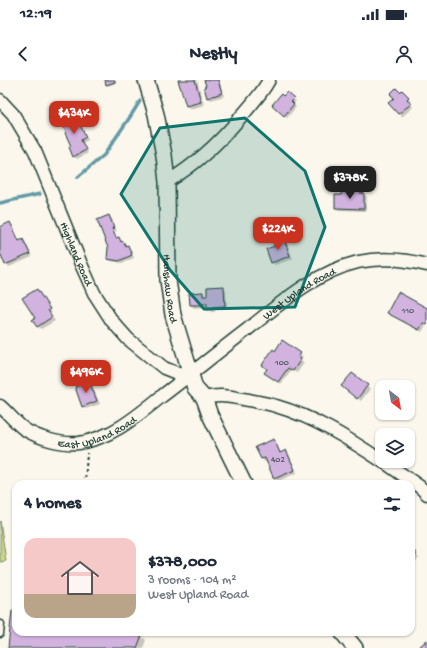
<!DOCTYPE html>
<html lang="en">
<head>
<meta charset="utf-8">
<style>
  body { margin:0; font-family:"Gochi Hand",sans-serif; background:#f2f2f3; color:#1f2937; height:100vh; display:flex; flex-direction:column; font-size:15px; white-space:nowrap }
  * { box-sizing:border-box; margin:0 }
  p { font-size:13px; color:#747a83 }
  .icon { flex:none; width:22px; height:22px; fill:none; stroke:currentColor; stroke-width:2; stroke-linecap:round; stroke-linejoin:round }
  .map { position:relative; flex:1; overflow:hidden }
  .side { position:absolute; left:12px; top:400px; width:403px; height:156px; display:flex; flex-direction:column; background:#fff; border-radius:12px; box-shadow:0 1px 3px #0004 }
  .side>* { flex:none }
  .needle { width:26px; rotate:149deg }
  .buttons { position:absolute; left:375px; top:300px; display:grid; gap:8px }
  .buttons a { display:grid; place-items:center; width:40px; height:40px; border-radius:8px; background:#fff; box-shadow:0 1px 3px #0004; font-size:20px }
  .price { position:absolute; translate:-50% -34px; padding:0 9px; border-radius:8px; background:#c8321e; color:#fff; font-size:13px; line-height:26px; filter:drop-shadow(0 1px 2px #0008) }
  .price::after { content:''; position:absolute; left:50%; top:24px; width:12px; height:9px; margin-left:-6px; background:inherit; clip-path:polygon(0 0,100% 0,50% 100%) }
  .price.active { background:#222; color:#fff }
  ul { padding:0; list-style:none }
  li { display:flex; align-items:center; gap:12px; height:100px; padding:0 12px }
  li+li { border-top:1px solid #e0e1e3 }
  li span { display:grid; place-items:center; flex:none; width:112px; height:80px; border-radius:12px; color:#555 }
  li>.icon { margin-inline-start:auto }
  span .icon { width:48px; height:48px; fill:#fffc; stroke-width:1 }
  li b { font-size:17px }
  h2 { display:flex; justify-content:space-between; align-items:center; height:48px; padding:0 12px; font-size:17px }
  .status { display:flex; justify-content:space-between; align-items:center; height:28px; padding:0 20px; background:#fff; direction:ltr }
  .status svg { height:11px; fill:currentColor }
  header { display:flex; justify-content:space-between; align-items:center; height:52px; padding:0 12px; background:#fff; font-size:18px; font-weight:800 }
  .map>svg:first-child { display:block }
  .green { fill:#cbd78b; stroke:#758a60 }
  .shadow { fill:#0003 }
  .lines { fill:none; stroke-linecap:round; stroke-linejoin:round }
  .stream { stroke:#639aa7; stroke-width:3.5 }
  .building { fill:#d2b3df; stroke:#1f3d34 }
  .service-casing { stroke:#1f3d34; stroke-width:9 }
  .minor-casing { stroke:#1f3d34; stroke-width:15 }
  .tertiary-casing { stroke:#1f3d34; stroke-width:18 }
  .path { stroke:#1f3d34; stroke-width:2; stroke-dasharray:3 3; stroke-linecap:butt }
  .service { stroke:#fbf7ec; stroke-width:6 }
  .minor { stroke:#fbf7ec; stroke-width:12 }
  .tertiary { stroke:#fbf7ec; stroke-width:15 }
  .marked { fill:#0f766e; fill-opacity:0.2; stroke:#0f766e; stroke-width:3; stroke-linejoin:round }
  .labels { text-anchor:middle; stroke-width:3; stroke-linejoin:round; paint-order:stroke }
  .number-label { font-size:9px; fill:#4c5a5f }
  .street-label { font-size:11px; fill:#1f3d34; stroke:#fbf7ec }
</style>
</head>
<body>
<div class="status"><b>12:19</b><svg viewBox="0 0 49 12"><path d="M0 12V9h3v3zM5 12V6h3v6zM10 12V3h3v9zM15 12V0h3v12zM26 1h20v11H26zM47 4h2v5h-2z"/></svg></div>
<header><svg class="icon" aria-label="back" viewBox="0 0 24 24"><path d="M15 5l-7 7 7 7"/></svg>Nestly<svg class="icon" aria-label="person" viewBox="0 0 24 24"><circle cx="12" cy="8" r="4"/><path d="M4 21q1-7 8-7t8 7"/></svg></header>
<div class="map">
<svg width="427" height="568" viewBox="0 0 427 568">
  <rect width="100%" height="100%" fill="#fbf7ec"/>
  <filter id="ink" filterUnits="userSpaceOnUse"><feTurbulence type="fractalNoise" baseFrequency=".025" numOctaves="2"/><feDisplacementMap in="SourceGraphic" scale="8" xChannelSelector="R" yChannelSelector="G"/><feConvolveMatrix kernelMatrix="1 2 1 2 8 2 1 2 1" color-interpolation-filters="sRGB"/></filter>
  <g filter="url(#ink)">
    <!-- green -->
    <polygon class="green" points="0,441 6,481 0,482"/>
    <!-- shadow -->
    <g class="shadow">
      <polygon points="106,0 115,0 116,3 108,6"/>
      <polygon points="179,0 197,0 204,25 190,29 187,26"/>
      <polygon points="208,0 219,0 224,16 211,20 208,17 207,7"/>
      <polygon points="287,13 296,21 293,24 296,27 287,38 276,28"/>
      <polygon points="400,14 405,14 411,21 409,22 413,27 402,37 390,23"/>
      <polygon points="74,35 77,38 88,60 83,63 88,73 77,79 74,76 73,66"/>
      <polygon points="333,93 334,94 334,104 328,104 327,103"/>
      <polygon points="360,110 367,117 366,131 339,130 336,127 342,116"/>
      <polygon points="109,136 112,139 117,151 114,151 117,158 130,169 134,178 122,183 111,181 108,178"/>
      <polygon points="10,143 13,146 20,162 23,160 26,163 32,177 9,187 0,173 0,148"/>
      <polygon points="284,160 287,163 293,179 275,185 272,182 276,167"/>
      <polygon points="223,207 226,210 227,228 215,229 215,232 211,232 208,229 208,226 206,226 206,227 194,228 191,225 203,213 206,217"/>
      <polygon points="40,213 52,233 50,234 55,241 41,249 38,247 37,239"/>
      <polygon points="427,229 427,246 426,245 422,252 391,235 388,233"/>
      <polygon points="275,272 300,274 303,277 301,280 304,283 297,293 291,290 281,304 268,296"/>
      <polygon points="352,294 370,309 361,321 346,309"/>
      <polygon points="89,302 92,305 100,324 86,329 83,326"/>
      <polygon points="273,360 276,363 281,373 286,371 289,374 297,393 278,401 275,398 267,381 265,382 262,379 257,368"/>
      <polygon points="411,470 419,478 411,487"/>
      <polygon points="16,532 16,552 132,552 141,556 146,560 143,568 9,568"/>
    </g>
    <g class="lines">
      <!-- stream -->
      <g class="stream">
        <polyline points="78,97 104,75 130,37 140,21"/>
        <polyline points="0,123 40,114"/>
      </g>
    </g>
    <!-- building -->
    <g class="building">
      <polygon points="105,0 115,0 115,2 106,5"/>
      <polygon points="178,0 195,0 201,22 186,26"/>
      <polygon points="204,0 218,0 222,13 207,18 204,7 206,6"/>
      <polygon points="396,8 400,12 402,10 409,17 407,19 411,24 398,34 388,23 394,18 390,14"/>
      <polygon points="287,12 294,18 291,21 294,24 284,36 272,25 281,14 283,16"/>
      <polygon points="75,34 86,57 81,60 86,70 73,77 69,67 71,66 65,53 66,52 61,41"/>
      <polygon points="326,92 334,92 333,104 326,104"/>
      <polygon points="342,109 360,109 360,113 364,113 364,129 335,128 335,115 341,115"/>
      <polygon points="109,135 114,148 112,148 116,158 119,157 121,162 123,161 126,166 128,165 132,175 119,181 107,179 108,168 97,140"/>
      <polygon points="10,142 19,161 23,159 30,174 5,185 1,175 0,175 0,147"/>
      <polygon points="284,159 290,176 271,183 266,169 275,166 274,162"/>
      <polygon points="224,206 225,226 213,227 213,229 207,230 207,223 203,223 203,225 190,225 189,213 203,212 203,216 207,216 207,207"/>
      <polygon points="37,209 50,229 48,230 52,237 37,247 32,240 35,238 22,218"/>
      <polygon points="398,212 427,228 427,245 423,243 419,250 387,233"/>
      <polygon points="282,260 301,273 298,277 301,279 293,291 288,288 278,302 264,293 267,289 262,285 273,269 275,271"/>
      <polygon points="352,293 368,305 357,319 341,306"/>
      <polygon points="89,301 97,321 82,327 75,307"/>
      <polygon points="274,359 280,373 286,370 295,390 274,399 265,378 261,379 255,367"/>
      <polygon points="411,468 417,474 411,481"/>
      <polygon points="12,530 16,531 16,552 135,552 142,555 137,568 8,568"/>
      <polygon points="427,560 427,568 420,568 419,567"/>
    </g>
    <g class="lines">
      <defs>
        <polyline id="service" points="0,544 1,544 0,554"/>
        <g id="minor">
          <path id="s1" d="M0,20L13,34L35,71L81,184L94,213L112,241L128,259L164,288L179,294L190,295"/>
          <path d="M167,102C195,85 218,64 239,39C250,26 261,15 269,0"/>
          <path d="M204,318C222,314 232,317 249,320C258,322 267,323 276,326C314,337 349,359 382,381"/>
          <path id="s2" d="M0,326C8,333 15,342 24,349C38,358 62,365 79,363C112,358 137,336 162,316C191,294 219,271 248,249C281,223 316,192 358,182C381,177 404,179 427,185"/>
          <polyline points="383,381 420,407 427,414"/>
        </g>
        <g id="tertiary">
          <path id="s3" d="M146,0L156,34L164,75L167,102L168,200L173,235L195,308L204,318L210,335L244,404"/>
          <polyline points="342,552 355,568"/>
        </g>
      </defs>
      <!-- service casing -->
      <use href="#service" class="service-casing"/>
      <!-- minor casing -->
      <use href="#minor" class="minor-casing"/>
      <!-- tertiary casing -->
      <use href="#tertiary" class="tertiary-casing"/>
      <!-- path -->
      <polyline class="path" points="85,404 87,373"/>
      <!-- service -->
      <use href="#service" class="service"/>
      <!-- minor -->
      <use href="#minor" class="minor"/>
      <!-- tertiary -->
      <use href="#tertiary" class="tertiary"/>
    </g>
  </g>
  <!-- marked area -->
  <path class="marked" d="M245,38L305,91L325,147L295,227L204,229L170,190L121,114L160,48Z"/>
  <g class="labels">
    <!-- number labels -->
    <g class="number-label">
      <text x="408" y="233">110</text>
      <text x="282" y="285">100</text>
      <text x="278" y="382">402</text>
    </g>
    <!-- street labels -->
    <g class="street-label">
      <text dy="4" stroke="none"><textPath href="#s1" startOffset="173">Highland Road</textPath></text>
      <text dy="4" stroke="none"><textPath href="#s3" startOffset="211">Hanshaw Road</textPath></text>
      <text dy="4" stroke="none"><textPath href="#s2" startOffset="359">West Upland Road</textPath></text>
      <text dy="4" stroke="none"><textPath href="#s2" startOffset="111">East Upland Road</textPath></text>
    </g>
  </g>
</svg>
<div class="buttons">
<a><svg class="needle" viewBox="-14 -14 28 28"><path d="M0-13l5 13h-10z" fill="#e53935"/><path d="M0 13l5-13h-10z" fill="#747a83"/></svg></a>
<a><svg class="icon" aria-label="layers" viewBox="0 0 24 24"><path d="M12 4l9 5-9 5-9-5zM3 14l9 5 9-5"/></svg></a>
</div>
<b class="price" style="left:74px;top:55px">$434K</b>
<b class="price active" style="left:350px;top:120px">$378K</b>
<b class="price" style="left:278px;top:171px">$224K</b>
<b class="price" style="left:86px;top:314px">$496K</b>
<section class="side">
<h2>4 homes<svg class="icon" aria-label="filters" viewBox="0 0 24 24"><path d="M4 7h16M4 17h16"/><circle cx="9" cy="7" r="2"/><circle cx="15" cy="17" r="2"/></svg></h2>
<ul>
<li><span style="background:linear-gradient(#f6c9c9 70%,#b9a48a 0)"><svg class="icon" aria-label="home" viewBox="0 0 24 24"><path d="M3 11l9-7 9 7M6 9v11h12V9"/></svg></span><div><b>$378,000</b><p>3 rooms · 104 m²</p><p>West Upland Road</p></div></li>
</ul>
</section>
</div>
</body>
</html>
